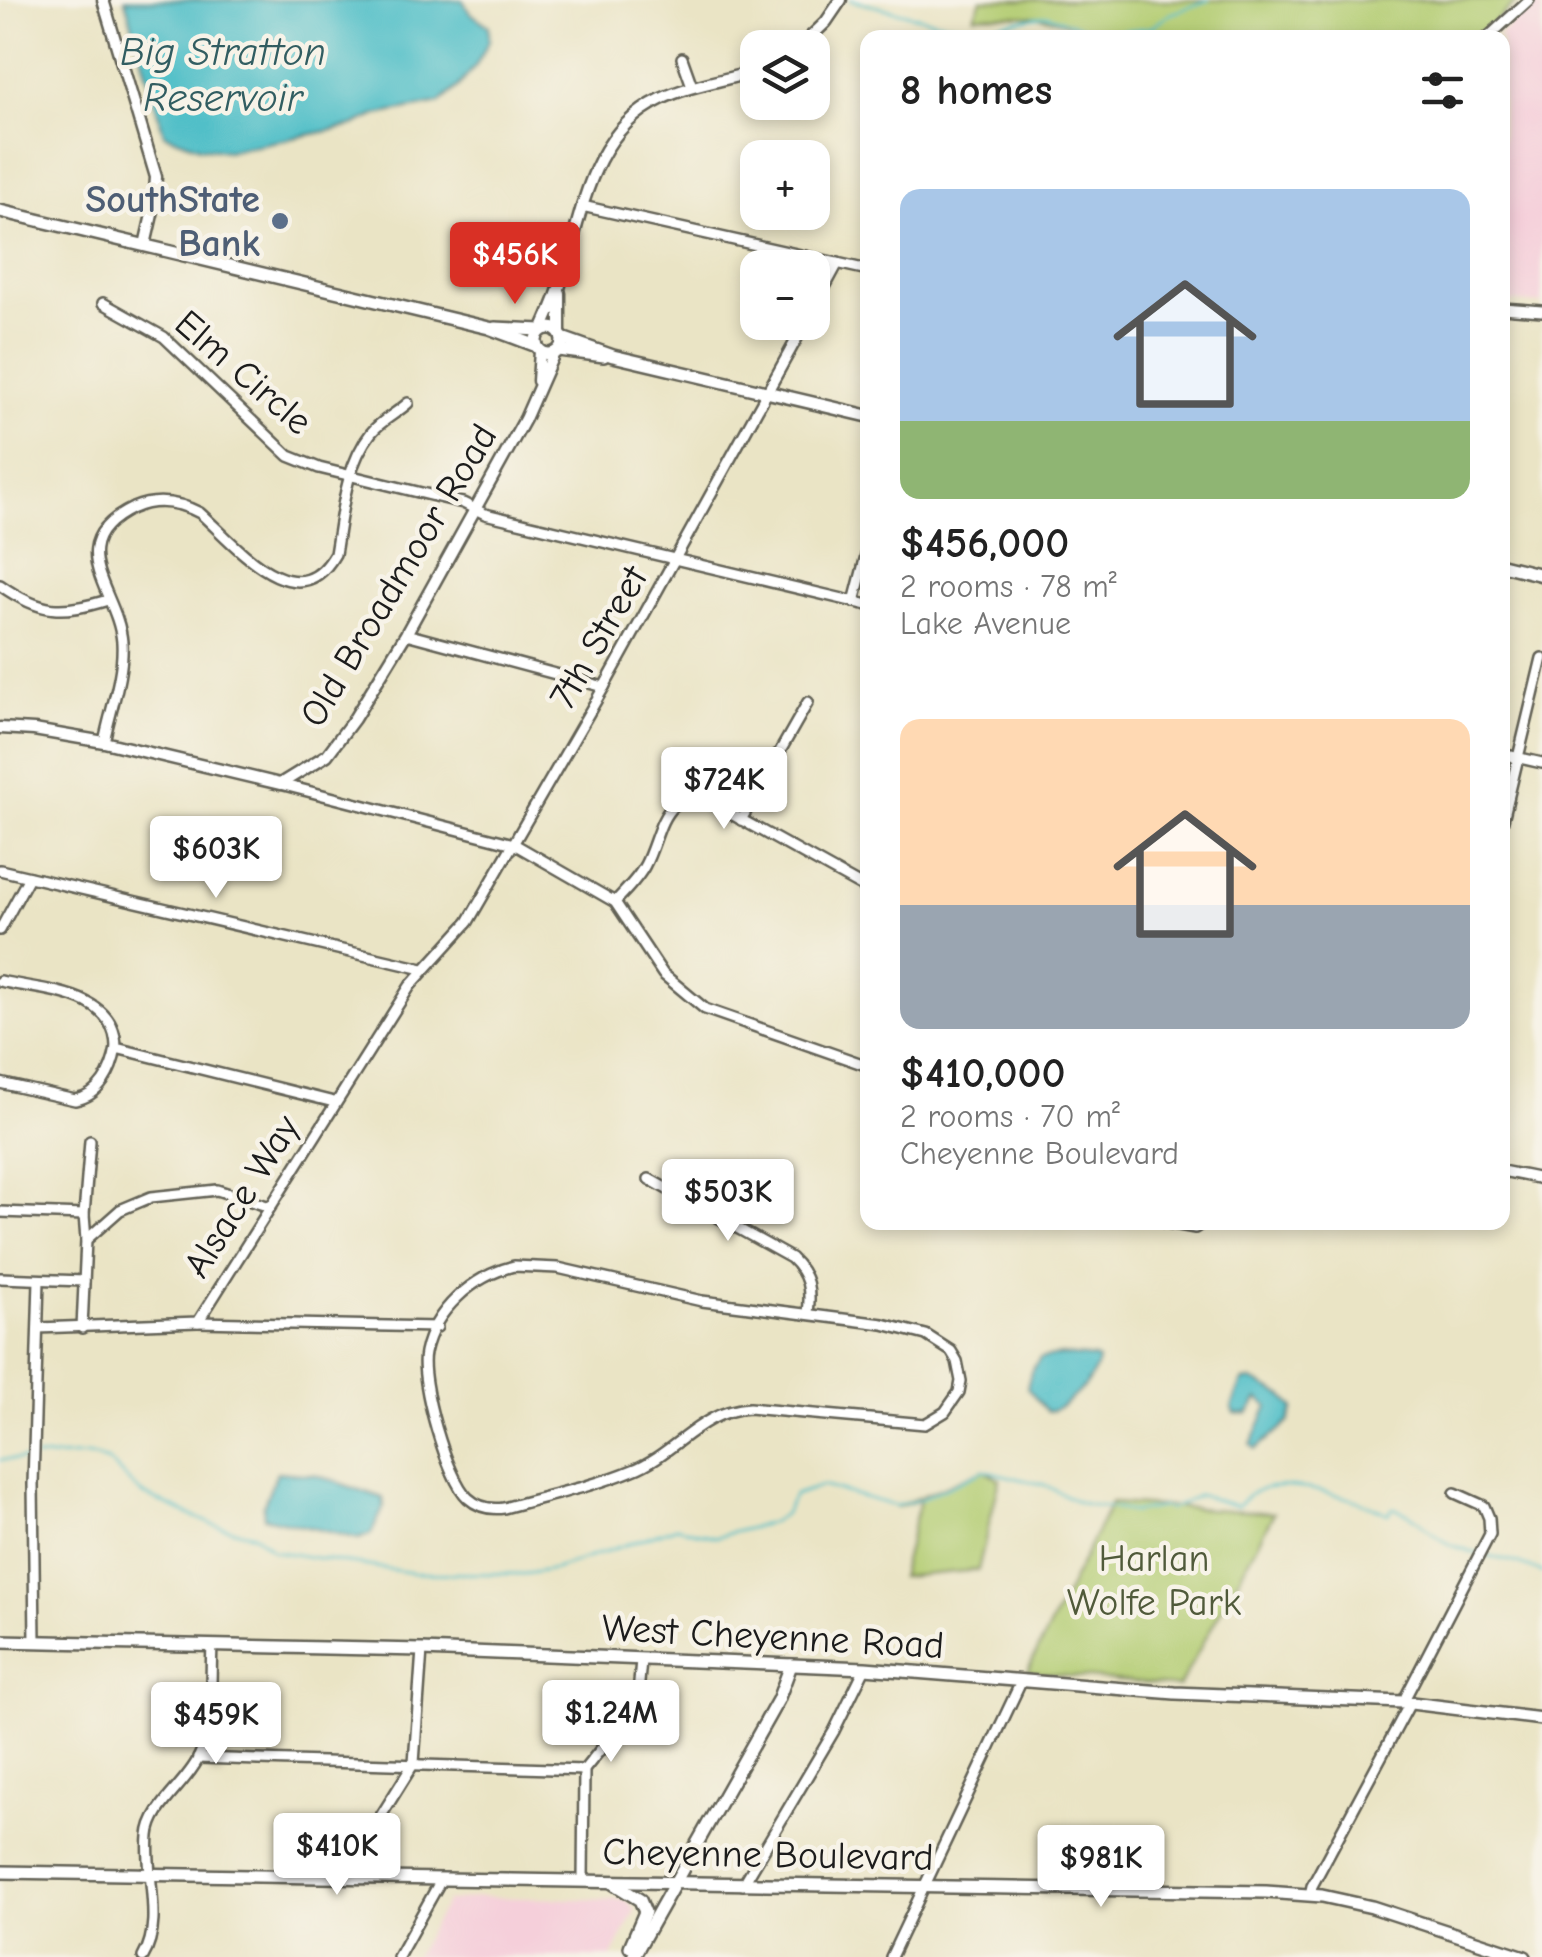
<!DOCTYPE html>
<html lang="en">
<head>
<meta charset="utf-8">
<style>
  body { margin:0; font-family:"Comic Neue",sans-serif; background:#f2f2f2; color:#222; height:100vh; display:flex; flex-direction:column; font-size:38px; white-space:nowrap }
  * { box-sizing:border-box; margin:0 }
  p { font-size:32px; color:#767676 }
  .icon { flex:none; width:55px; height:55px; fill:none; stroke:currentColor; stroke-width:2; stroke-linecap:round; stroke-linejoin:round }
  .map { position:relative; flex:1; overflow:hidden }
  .details { position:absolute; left:860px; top:30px; width:650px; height:1200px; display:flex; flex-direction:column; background:#fff; border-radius:20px; box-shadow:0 5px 15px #0003 }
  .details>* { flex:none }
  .fabs { position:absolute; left:740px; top:30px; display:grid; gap:20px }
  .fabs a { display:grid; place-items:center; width:90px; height:90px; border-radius:20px; background:#fff; box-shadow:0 5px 15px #0003; font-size:50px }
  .price { position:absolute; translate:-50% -85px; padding:0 22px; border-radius:10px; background:#fff; color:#222; font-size:32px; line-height:65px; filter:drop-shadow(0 2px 5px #0008) }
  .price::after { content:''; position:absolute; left:50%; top:60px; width:30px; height:22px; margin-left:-15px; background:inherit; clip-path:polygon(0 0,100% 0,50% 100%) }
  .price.on { background:#d93025; color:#fff }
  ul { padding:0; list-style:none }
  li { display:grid; align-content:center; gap:20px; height:530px; padding:0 40px }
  li span { display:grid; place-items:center; height:310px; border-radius:20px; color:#555 }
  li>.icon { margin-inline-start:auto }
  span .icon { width:180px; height:180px; fill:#fffc; stroke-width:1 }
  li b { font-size:42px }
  h2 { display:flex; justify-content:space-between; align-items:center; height:120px; padding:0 40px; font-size:42px }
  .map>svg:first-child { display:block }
  .built { fill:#f5cfda }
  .green { fill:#b2cc71; stroke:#677446; stroke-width:2.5 }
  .water { fill:#51bfc8; stroke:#366e72; stroke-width:2.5 }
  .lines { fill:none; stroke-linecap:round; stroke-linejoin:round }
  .stream { stroke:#51bfc8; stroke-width:2.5 }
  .minor-casing { stroke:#646257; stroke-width:14 }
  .tertiary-casing { stroke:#646257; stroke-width:15 }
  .secondary-casing { stroke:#646257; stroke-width:16 }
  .minor { stroke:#fff; stroke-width:9 }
  .tertiary { stroke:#fff; stroke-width:10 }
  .secondary { stroke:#fff; stroke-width:11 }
  .service-dot { fill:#5c6f8a; stroke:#f7f3e8; stroke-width:4 }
  .labels { text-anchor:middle; stroke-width:9; stroke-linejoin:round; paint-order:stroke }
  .service-label { font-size:38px; font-weight:bold; fill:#4e5e75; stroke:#f7f3e8; text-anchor:end }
  .street-label { font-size:38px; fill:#1c1c1c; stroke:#f7f3e8 }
  .park-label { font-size:38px; fill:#505a3a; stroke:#f7f3e8 }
  .water-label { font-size:40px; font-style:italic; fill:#315d61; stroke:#f7f3e8 }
</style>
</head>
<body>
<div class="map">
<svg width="1542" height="1957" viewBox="0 0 1542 1957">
  <rect width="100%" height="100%" fill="#f7f3e8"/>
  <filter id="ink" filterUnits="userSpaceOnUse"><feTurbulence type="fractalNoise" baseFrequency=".01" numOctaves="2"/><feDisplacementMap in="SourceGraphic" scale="20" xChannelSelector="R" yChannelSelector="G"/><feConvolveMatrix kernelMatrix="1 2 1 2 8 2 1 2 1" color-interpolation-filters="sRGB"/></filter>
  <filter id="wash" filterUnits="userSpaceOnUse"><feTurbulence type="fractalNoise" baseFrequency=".0048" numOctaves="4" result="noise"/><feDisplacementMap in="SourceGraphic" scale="40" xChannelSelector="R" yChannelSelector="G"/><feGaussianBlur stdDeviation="2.25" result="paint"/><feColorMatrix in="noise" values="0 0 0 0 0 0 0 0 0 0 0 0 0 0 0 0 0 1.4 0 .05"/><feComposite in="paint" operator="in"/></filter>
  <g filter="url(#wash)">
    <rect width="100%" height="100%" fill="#eae4c5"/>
    <!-- built -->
    <g class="built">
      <polygon points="1538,0 1542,0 1542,304 1503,301 1502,38 1497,37"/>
      <polygon points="479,1897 622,1900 629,1902 635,1911 612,1957 414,1957 446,1902"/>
    </g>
    <!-- green -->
    <g class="green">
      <path d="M981,0H1519L1477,38L1095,37C1059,13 1017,14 974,16Z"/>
      <polygon points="984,1470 1000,1479 978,1570 900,1577 920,1500 896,1507"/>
      <polygon points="1111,1503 1274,1513 1179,1687 1027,1672"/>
    </g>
    <!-- water -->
    <g class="water">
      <polygon points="125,0 463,0 469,12 489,26 489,41 476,65 459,86 440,103 377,115 353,126 227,151 200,147 164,134"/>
      <path d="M1063,1355L1094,1358L1098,1360C1096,1378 1065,1409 1047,1412L1027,1388L1031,1372L1040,1358Z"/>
      <polygon points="1252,1380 1284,1396 1294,1408 1289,1422 1256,1449 1251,1445 1268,1406 1258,1399 1248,1414 1235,1413 1232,1407 1242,1381"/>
      <polygon points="277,1472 316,1475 383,1498 384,1507 371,1534 359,1539 264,1517 263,1506"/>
    </g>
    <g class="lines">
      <!-- stream -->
      <g class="stream">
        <polyline points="851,0 935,21 977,28 1048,15 1100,34 1152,27 1170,14 1209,0"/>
        <path d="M36,1458L88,1455L108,1461L141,1493L213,1525L255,1535L273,1551L413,1573L525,1574L555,1569L677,1527L715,1537L773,1522L785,1513L794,1495L822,1486L896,1506L921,1499L984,1470L1045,1485L1080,1503L1134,1512L1163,1507L1169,1510L1199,1495L1237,1506C1243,1501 1249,1494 1256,1491C1290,1478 1357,1498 1388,1514L1393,1508C1419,1514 1429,1535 1452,1545C1481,1557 1514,1558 1542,1573"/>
        <polyline points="0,1460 28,1459"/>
      </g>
    </g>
  </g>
  <g filter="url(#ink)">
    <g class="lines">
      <defs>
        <g id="minor">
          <polyline points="1487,38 1529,0"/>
          <polyline points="682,58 692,86"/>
          <polyline points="582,206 868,270"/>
          <polyline points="103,303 164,337 289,456 319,468 463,503 485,514 868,605"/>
          <polyline points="1502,308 1542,311"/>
          <polyline points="812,311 838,263"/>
          <path d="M0,585C41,614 62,614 108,600"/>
          <polyline points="854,602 868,548"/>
          <polyline points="406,634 604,687"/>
          <path d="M104,742C110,711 124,675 122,642C118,591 58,544 133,508C156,498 179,502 200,513C234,543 297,622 335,554C342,514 345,466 371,433C381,420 396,414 408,403"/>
          <polyline points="1502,754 1542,763"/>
          <polyline points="280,784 514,844 615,902 663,974 705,1009 868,1066"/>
          <polyline points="741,820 808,702"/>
          <polyline points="1502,824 1542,658"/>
          <polyline points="0,870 423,969"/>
          <path d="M615,902C626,890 638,879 645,865C662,833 661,783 715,805L868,890"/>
          <polyline points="0,930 29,877"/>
          <path d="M0,981C43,991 116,991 116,1048L334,1102"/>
          <path d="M0,1083L75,1100C100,1096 112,1071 116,1048"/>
          <polyline points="1502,1171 1542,1179"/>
          <path d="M649,1179L791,1258C809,1275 811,1290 808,1313"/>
          <polyline points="0,1212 84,1215"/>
          <polyline points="1162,1222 1195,1228 1204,1222"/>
          <polyline points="86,1240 84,1215 90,1141"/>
          <path d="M514,1266L558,1268L702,1301L883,1324L926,1335L951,1351L957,1361L961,1381L959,1392L945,1412L925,1424L749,1408C700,1411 676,1453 633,1470C592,1487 546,1496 504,1508C490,1510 478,1507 468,1498C447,1479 419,1380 425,1353C434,1310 473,1276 514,1266Z"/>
          <polyline points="0,1278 84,1281"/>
          <polyline points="198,1322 437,1327"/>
          <polyline points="38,1328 198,1322 410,986 468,922 604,687 806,322"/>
          <polyline points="82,1328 86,1240 120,1210 151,1197 217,1190 270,1207"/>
          <polyline points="35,1641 33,1484 39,1280"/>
          <polyline points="1403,1702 1490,1534 1489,1518 1484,1506 1455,1493"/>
          <polyline points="198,1758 584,1770"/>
          <polyline points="369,1878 369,1845 374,1827 414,1763 422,1650"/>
          <polyline points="583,1881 584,1770 633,1709 638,1694 641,1660"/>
          <polyline points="743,1885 834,1731 865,1668"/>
          <polyline points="1310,1895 1312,1886 1410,1703"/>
          <path d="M143,1957C164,1922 145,1875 149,1836C151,1807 185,1785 198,1759C214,1726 210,1682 212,1646"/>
          <polyline points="398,1957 441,1880"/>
          <polyline points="891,1957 1021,1682"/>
        </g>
        <g id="tertiary">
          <polyline points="103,0 156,177 154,206 145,245"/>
          <polyline points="799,48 826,22 841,0"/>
          <path d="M543,328C549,314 556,300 560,285C582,217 588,134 661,99C692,84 725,81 758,70"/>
          <polyline points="560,332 560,293"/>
          <polyline points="538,381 540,351"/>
          <polyline points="0,728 34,730 104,742 280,784 327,755 354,719 406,634 525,419 554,353"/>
        </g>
        <g id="secondary">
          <polyline points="0,211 489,328 537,346"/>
          <circle cx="549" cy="341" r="13"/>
          <polyline points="495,328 541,330"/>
          <polyline points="562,338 613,356 868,416"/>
          <polyline points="559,350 604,356"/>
          <polyline points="1502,565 1542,575"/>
          <polyline points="0,1641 422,1650 865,1668 1175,1693 1403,1702 1542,1719"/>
          <polyline points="0,1872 1266,1892 1322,1896 1372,1907 1525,1957"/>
          <polyline points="614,1884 640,1900 645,1912 630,1947"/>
          <polyline points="633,1957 778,1700 791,1665"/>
        </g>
      </defs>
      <!-- minor casing -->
      <use href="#minor" class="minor-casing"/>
      <!-- tertiary casing -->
      <use href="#tertiary" class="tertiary-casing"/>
      <!-- secondary casing -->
      <use href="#secondary" class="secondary-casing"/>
      <!-- minor -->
      <use href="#minor" class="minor"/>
      <!-- tertiary -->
      <use href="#tertiary" class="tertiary"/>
      <!-- secondary -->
      <use href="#secondary" class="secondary"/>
    </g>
  </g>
  <!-- markers -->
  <circle class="service-dot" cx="280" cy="221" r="10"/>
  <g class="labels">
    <!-- service labels -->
    <g class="service-label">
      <text x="260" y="212">SouthState<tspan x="260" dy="44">Bank</tspan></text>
    </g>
    <!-- street labels -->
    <g class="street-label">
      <text transform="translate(244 372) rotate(41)" y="13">Elm Circle</text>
      <text transform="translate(398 575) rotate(-59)" y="13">Old Broadmoor Road</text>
      <text transform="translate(598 637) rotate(-60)" y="13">7th Street</text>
      <text transform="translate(241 1196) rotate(-58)" y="13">Alsace Way</text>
      <text transform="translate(773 1636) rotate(3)" y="13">West Cheyenne Road</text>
      <text transform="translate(768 1854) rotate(1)" y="13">Cheyenne Boulevard</text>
    </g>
    <!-- park labels -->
    <g class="park-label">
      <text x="1154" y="1571">Harlan<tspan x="1154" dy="44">Wolfe Park</tspan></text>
    </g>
    <!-- water labels -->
    <g class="water-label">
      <text x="223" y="65">Big Stratton<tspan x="223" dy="46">Reservoir</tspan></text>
    </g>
  </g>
</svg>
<div class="fabs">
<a><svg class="icon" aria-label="layers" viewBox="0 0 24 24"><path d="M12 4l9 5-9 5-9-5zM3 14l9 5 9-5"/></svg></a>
<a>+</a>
<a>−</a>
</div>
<b class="price on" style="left:515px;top:307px">$456K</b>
<b class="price" style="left:724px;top:832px">$724K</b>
<b class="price" style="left:216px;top:901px">$603K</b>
<b class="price" style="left:728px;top:1244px">$503K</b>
<b class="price" style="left:611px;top:1765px">$1.24M</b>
<b class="price" style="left:216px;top:1767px">$459K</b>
<b class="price" style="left:337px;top:1898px">$410K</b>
<b class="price" style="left:1101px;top:1910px">$981K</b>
<section class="details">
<h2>8 homes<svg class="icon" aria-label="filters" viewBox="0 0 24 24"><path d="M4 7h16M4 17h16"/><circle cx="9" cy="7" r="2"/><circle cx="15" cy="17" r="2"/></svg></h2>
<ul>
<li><span style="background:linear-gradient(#a9c7e8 75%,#8fb573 0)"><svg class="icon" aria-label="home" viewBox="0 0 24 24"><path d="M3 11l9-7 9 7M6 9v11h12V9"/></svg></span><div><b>$456,000</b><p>2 rooms · 78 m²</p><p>Lake Avenue</p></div></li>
<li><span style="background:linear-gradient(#ffd9b3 60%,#9aa5b1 0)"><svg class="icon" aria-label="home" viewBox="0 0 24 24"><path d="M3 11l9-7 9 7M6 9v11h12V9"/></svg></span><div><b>$410,000</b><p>2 rooms · 70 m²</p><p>Cheyenne Boulevard</p></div></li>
</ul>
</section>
</div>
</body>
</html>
